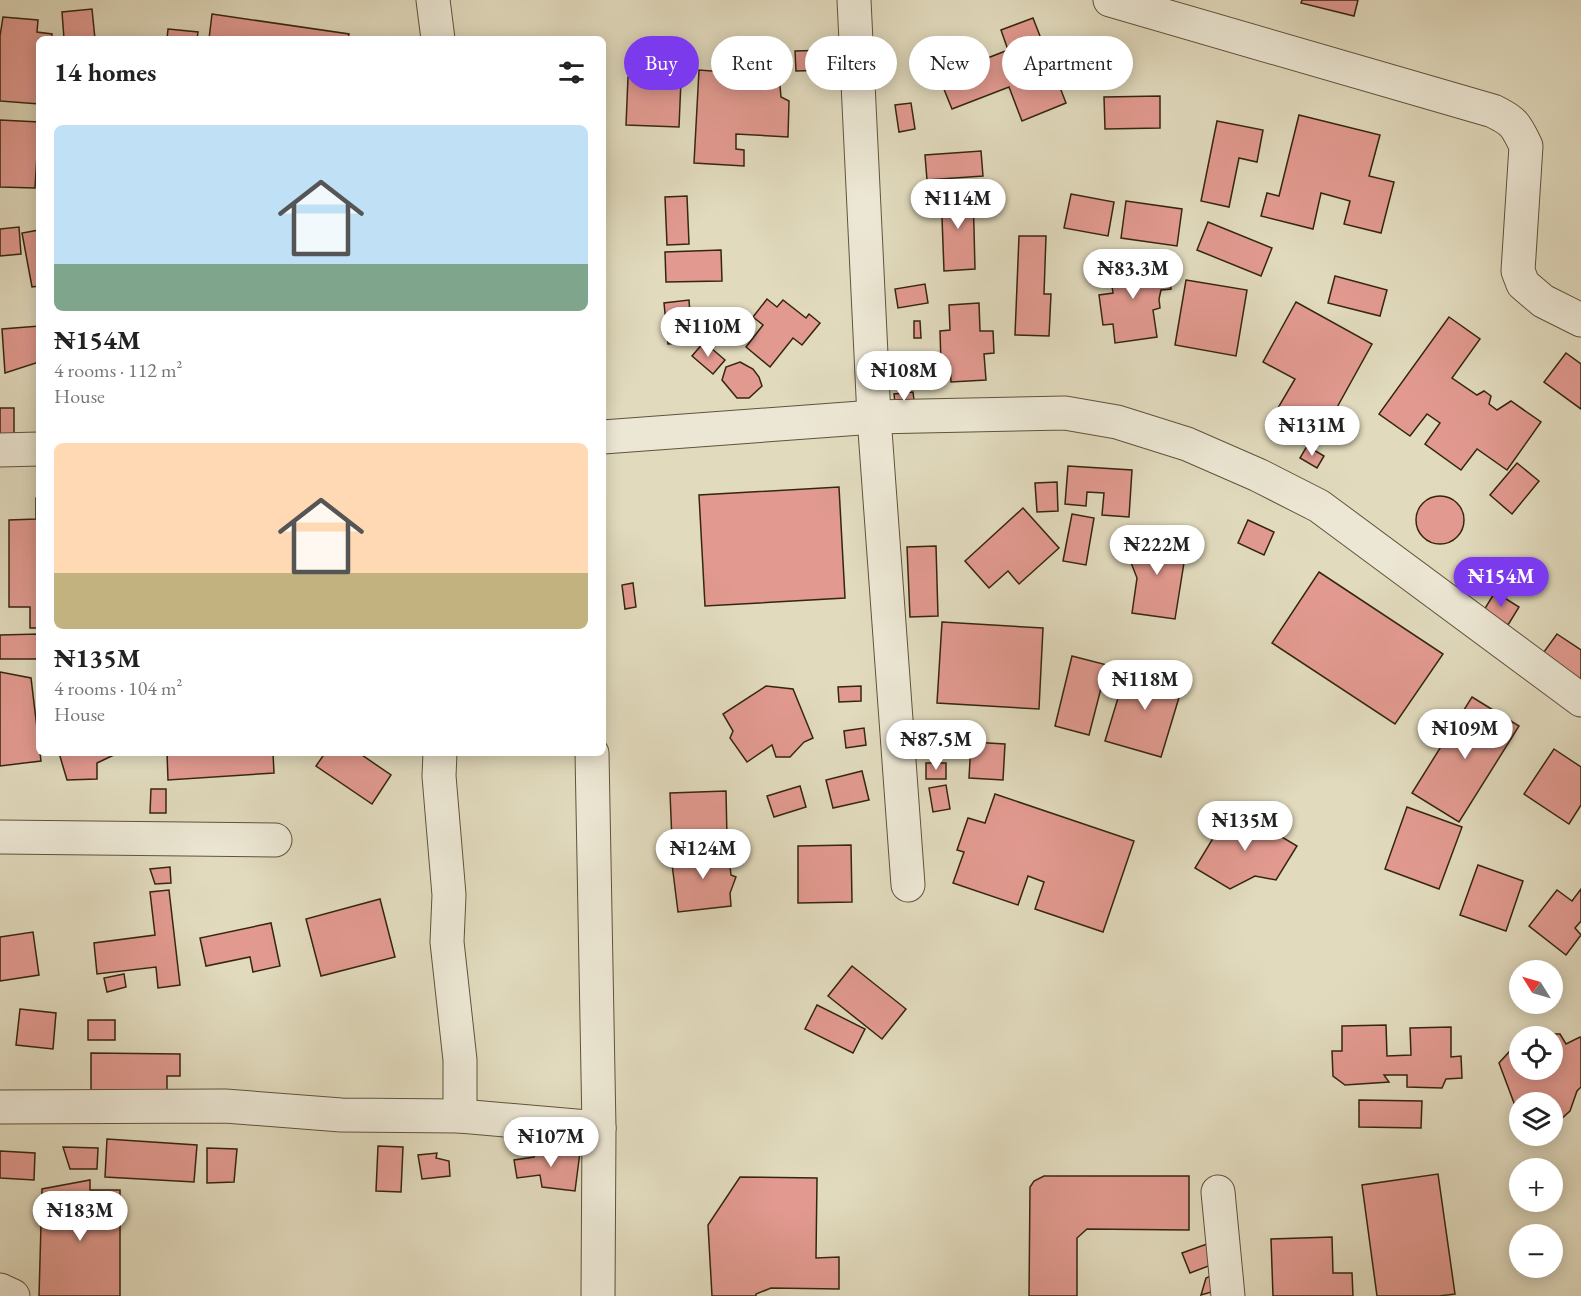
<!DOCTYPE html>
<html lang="en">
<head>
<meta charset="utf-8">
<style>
  body { margin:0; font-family:"EB Garamond",serif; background:#f2f2f2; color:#222; height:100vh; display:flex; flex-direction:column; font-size:22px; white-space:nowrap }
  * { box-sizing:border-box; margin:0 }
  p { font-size:20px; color:#767676 }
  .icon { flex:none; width:33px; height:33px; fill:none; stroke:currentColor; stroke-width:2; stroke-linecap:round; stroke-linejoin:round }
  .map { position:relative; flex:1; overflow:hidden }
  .details { position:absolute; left:36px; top:36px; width:570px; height:720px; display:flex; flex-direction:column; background:#fff; border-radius:9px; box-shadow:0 3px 15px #0003 }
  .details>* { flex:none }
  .top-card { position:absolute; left:624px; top:36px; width:570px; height:54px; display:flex; gap:12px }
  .needle { width:39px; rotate:307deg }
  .controls { position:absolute; left:1509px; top:960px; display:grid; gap:12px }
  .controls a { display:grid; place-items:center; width:54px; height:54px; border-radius:50%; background:#fff; box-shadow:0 3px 15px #0003; font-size:30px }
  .price { position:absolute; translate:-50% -51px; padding:0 14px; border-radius:21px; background:#fff; color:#222; font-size:20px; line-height:39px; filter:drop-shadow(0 2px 3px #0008) }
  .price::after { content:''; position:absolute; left:50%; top:36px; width:18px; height:14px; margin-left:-9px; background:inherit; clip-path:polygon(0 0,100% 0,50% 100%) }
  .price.on { background:#7c3aed; color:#fff }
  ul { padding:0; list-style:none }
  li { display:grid; align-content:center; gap:12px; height:318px; padding:0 18px }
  li span { display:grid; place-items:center; height:186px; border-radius:9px; color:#555 }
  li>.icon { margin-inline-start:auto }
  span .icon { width:108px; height:108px; fill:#fffc; stroke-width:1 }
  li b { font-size:26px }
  h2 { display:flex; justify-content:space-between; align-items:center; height:72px; padding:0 18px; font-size:26px }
  .pill { padding:0 21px; border-radius:27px; background:#fff; box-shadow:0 3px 15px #0003; font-size:21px; line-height:54px }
  .pill.on { background:#7c3aed; color:#fff }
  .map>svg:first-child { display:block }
  .building { fill:#e29a90; stroke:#352610; stroke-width:1.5 }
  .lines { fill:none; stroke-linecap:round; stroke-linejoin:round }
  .minor-casing { stroke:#60533b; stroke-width:35 }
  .minor { stroke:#ece7d4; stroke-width:33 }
</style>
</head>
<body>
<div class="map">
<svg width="1581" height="1296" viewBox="0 0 1581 1296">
  <rect width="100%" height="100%" fill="#e1dabd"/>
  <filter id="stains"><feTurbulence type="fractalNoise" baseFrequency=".00333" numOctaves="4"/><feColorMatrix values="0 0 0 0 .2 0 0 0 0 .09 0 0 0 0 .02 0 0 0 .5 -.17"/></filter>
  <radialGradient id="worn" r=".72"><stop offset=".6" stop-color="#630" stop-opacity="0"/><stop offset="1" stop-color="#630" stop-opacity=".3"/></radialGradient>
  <!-- building -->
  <g class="building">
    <polygon points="1302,0 1358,0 1354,16 1301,3"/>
    <polygon points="92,9 95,39 64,39 62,12"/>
    <polygon points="212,14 349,34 348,39 209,39"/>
    <polygon points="3,17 38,20 37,32 52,34 52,39 39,39 39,104 0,101 0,36"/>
    <polygon points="1033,18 1066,103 1022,121 1009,87 952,109 939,77 1008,50 1001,30"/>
    <polygon points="168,29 198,32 197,39 167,39"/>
    <polygon points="830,50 830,70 796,71 795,51"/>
    <polygon points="748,54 768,57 765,77 779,75 781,97 789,101 788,137 736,134 736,149 744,150 744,166 694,163 699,70 725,72 725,58"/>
    <polygon points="628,77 681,80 679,127 626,125"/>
    <polygon points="1160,96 1160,128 1105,129 1104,97"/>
    <polygon points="911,103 915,129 899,132 895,105"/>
    <polygon points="1299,115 1380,135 1369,176 1394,182 1381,233 1344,224 1350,201 1321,193 1313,229 1261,216 1267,193 1279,196"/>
    <polygon points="0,120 39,122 35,188 0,187"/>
    <polygon points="1217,121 1263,130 1257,162 1239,158 1229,207 1201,201"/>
    <polygon points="981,151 983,176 927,180 925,155"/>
    <polygon points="973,190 975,269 944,271 941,191"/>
    <polygon points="1071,194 1114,202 1108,236 1064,228"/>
    <polygon points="687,196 689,244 667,245 665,197"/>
    <polygon points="1126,201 1182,209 1177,246 1121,238"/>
    <polygon points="1208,222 1272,248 1261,276 1197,250"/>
    <polygon points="19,227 21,254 0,256 0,229"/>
    <polygon points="39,230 39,286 32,287 22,233"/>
    <polygon points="1019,236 1046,236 1044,294 1051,294 1049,336 1015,335"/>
    <polygon points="721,250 722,281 666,282 665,252"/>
    <polygon points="1155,259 1157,277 1170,275 1171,289 1161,290 1159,299 1160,308 1153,310 1157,337 1115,343 1113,324 1103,325 1099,295 1113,293 1109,266"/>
    <polygon points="1335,276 1387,290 1380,316 1328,303"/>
    <polygon points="1186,280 1247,290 1236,356 1175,345"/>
    <polygon points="925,284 928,303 898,308 895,289"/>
    <polygon points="767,299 777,307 783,300 806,318 809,314 820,323 802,345 793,338 770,367 746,347 763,325 753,317"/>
    <polygon points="689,300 692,342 668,344 664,303"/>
    <polygon points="1296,302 1372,344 1320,438 1275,413 1295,379 1263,362"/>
    <polygon points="979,303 980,331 993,331 994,353 984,354 986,380 951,382 950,364 941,364 940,331 950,330 949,305"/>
    <polygon points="1449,317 1480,339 1452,378 1477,395 1484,391 1491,396 1489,404 1497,410 1511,401 1541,422 1507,470 1477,449 1461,470 1425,444 1440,423 1427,414 1410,436 1379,414"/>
    <polygon points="914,321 920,321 921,338 914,338"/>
    <polygon points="39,326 39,362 5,373 2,329"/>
    <polygon points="704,342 725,360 713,374 692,356"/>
    <polygon points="1566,353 1581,364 1581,409 1544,382"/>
    <polygon points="740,362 753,369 759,377 762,386 749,398 737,398 722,380 726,367"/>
    <polygon points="913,392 915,409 896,411 894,394"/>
    <rect x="0" y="408" width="14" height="27"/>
    <polygon points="1307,446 1324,456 1317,468 1300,458"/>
    <polygon points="1517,463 1539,481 1512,514 1490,495"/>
    <polygon points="1068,466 1132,470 1129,517 1102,515 1104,493 1087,492 1086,506 1065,504"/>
    <polygon points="1057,482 1058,511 1037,512 1035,483"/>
    <polygon points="839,487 845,598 705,606 699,495"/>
    <circle cx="1440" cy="520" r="24"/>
    <polygon points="36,498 39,498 39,628 30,628 30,607 9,607 9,520 36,519"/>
    <polygon points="1023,508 1059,548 1019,584 1008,571 989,588 965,561"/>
    <polygon points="1072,514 1094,518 1086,565 1063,561"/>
    <polygon points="1248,520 1274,532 1264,555 1238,543"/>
    <polygon points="1134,536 1187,544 1175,619 1132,613 1137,578 1130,560"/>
    <polygon points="936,546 938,616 910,617 907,547"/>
    <polygon points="1319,572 1443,654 1395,724 1272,643"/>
    <polygon points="633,583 636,607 625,609 622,585"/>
    <polygon points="1495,592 1519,607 1508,625 1484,610"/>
    <polygon points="942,622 1043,628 1039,709 937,703"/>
    <polygon points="39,634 39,659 0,659 0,635"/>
    <polygon points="1557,634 1581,650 1581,683 1541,656"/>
    <polygon points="1072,656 1107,665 1089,735 1055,726"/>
    <polygon points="1128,665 1184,681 1161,757 1105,741"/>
    <polygon points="0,672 31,678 41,761 0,766"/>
    <polygon points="766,686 793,689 813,738 804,742 790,757 776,757 772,745 747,762 730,738 733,731 723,714"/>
    <polygon points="861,686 861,701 839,702 838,687"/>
    <polygon points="1472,697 1519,726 1459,822 1412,793"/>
    <polygon points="864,728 866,745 846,748 844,731"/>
    <polygon points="971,742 1005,744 1003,780 969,778"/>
    <polygon points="1554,749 1581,767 1581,805 1569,824 1524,794"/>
    <polygon points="59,753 118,753 97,763 97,779 67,780"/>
    <polygon points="167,753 273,753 274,773 168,780"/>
    <polygon points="325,753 359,753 391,775 372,804 316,766"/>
    <rect x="926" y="763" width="20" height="16"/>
    <polygon points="862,771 869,800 833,808 826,780"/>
    <polygon points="946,785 950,809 933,812 929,788"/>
    <polygon points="800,786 806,807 774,817 767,796"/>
    <polygon points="151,789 166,789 166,813 150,813"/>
    <polygon points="726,791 727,839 672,841 670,793"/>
    <polygon points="995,794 1134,841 1103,932 1035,909 1044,882 1028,876 1018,905 953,883 964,852 957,850 968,818 985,823"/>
    <polygon points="1232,807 1297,846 1276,880 1255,876 1230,889 1195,868"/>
    <polygon points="1407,807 1462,827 1439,889 1385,869"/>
    <polygon points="851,845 852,902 798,903 798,846"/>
    <polygon points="728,849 731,875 736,877 730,893 731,906 678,912 671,856"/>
    <polygon points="1478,865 1523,881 1506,931 1460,915"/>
    <polygon points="170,867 171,883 155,884 150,869"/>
    <polygon points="1581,889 1581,921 1575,928 1581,935 1566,955 1529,926 1557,890 1572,901"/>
    <polygon points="169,890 180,985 158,988 156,967 97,974 94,943 155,935 150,892"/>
    <polygon points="380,899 395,957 321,976 306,919"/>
    <polygon points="271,923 280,966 253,972 250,957 206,966 200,938"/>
    <polygon points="33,932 39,975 0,981 0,937"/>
    <polygon points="852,966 906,1009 882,1039 828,996"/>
    <polygon points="124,974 126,987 107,992 104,978"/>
    <polygon points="817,1005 865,1029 853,1053 805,1029"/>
    <polygon points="20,1009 56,1013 53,1049 16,1045"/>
    <rect x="88" y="1020" width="27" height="20"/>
    <polygon points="1386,1025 1387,1056 1411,1055 1410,1028 1451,1027 1451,1057 1461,1056 1462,1078 1446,1079 1442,1088 1407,1087 1407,1075 1384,1075 1389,1082 1345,1085 1333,1076 1332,1051 1342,1051 1342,1026"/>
    <polygon points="1541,1034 1560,1034 1566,1044 1580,1037 1581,1039 1581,1087 1577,1091 1570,1111 1552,1127 1552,1102 1520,1102 1520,1119 1499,1063 1520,1040 1520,1070 1552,1070 1552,1036 1532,1036"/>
    <polygon points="91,1053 180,1054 180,1076 167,1076 167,1091 91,1090"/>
    <polygon points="1359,1100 1422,1101 1421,1128 1359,1127"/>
    <polygon points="107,1139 197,1145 194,1182 105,1177"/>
    <polygon points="378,1146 403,1147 401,1192 376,1191"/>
    <polygon points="63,1147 98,1148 97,1169 70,1169"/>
    <polygon points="538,1147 580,1152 575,1191 542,1187 540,1175 517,1178 514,1160 534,1157"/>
    <polygon points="207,1148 237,1149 234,1182 207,1183"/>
    <polygon points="0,1151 35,1153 34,1180 0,1178"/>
    <polygon points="437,1153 436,1158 449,1161 450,1176 422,1179 418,1155"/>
    <polygon points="1438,1174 1455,1294 1439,1296 1377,1296 1362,1185"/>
    <polygon points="1044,1176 1189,1176 1189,1230 1087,1229 1077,1238 1077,1296 1029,1296 1030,1187 1034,1181"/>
    <polygon points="740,1177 817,1178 816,1258 839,1257 839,1289 771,1288 756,1294 756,1296 712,1296 708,1225"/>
    <polygon points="90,1180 90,1190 120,1190 120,1296 39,1296 42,1189"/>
    <polygon points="1332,1237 1333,1273 1352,1273 1353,1296 1273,1296 1271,1239"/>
    <polygon points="1218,1240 1219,1262 1190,1273 1182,1253"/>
    <polygon points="1216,1274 1215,1291 1201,1295 1206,1278"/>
  </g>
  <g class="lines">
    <defs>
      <g id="minor">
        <polyline points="433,0 438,39"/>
        <polyline points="854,0 874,417 908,885"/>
        <path d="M1110,0L1493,111C1514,121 1516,125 1526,146L1518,271L1523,284L1543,301L1581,320"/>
        <polyline points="603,437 874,417 1065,413 1117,422 1187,444 1258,475 1319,506 1581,700"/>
        <polyline points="0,450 39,449"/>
        <polyline points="440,753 439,776 449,895 447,942 460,1060 460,1116"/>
        <polyline points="592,753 599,1128 598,1296"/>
        <polyline points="0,837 275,840"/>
        <polyline points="0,1107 225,1106 341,1115 460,1116 599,1128"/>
        <polyline points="1218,1192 1228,1296"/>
        <polyline points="0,1290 13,1296"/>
      </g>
    </defs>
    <!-- minor casing -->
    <use href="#minor" class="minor-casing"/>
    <!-- minor -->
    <use href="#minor" class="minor"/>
  </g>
  <rect width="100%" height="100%" filter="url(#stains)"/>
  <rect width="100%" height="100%" fill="url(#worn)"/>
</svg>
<div class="controls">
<a><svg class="needle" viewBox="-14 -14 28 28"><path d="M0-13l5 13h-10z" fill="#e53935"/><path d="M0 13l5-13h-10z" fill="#767676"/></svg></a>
<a><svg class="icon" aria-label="locate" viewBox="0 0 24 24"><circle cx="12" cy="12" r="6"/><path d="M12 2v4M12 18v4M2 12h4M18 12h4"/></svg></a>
<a><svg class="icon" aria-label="layers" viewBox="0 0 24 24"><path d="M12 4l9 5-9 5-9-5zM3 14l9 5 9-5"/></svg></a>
<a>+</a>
<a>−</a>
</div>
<b class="price" style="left:958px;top:230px">₦114M</b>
<b class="price" style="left:1133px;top:300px">₦83.3M</b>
<b class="price" style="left:708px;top:358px">₦110M</b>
<b class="price" style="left:904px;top:402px">₦108M</b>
<b class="price" style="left:1312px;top:457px">₦131M</b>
<b class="price" style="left:1157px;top:576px">₦222M</b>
<b class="price on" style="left:1501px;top:608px">₦154M</b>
<b class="price" style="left:1145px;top:711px">₦118M</b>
<b class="price" style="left:1465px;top:760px">₦109M</b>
<b class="price" style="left:936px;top:771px">₦87.5M</b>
<b class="price" style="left:1245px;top:852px">₦135M</b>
<b class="price" style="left:703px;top:880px">₦124M</b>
<b class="price" style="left:551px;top:1168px">₦107M</b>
<b class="price" style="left:80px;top:1242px">₦183M</b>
<div class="top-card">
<a class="pill on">Buy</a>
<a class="pill">Rent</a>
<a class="pill">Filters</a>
<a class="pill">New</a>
<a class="pill">Apartment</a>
</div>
<section class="details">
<h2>14 homes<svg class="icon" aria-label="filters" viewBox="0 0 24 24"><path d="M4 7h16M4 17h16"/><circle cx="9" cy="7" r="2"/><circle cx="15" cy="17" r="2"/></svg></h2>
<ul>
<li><span style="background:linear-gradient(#bfe0f5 75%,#7fa58c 0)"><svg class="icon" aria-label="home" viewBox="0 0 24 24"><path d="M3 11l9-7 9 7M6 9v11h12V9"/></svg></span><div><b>₦154M</b><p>4 rooms · 112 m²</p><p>House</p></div></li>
<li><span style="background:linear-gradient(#ffd9b3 70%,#c2b280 0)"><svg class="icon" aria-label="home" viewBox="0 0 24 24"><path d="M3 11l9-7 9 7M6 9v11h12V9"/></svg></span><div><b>₦135M</b><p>4 rooms · 104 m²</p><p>House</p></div></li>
</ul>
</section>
</div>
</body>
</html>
